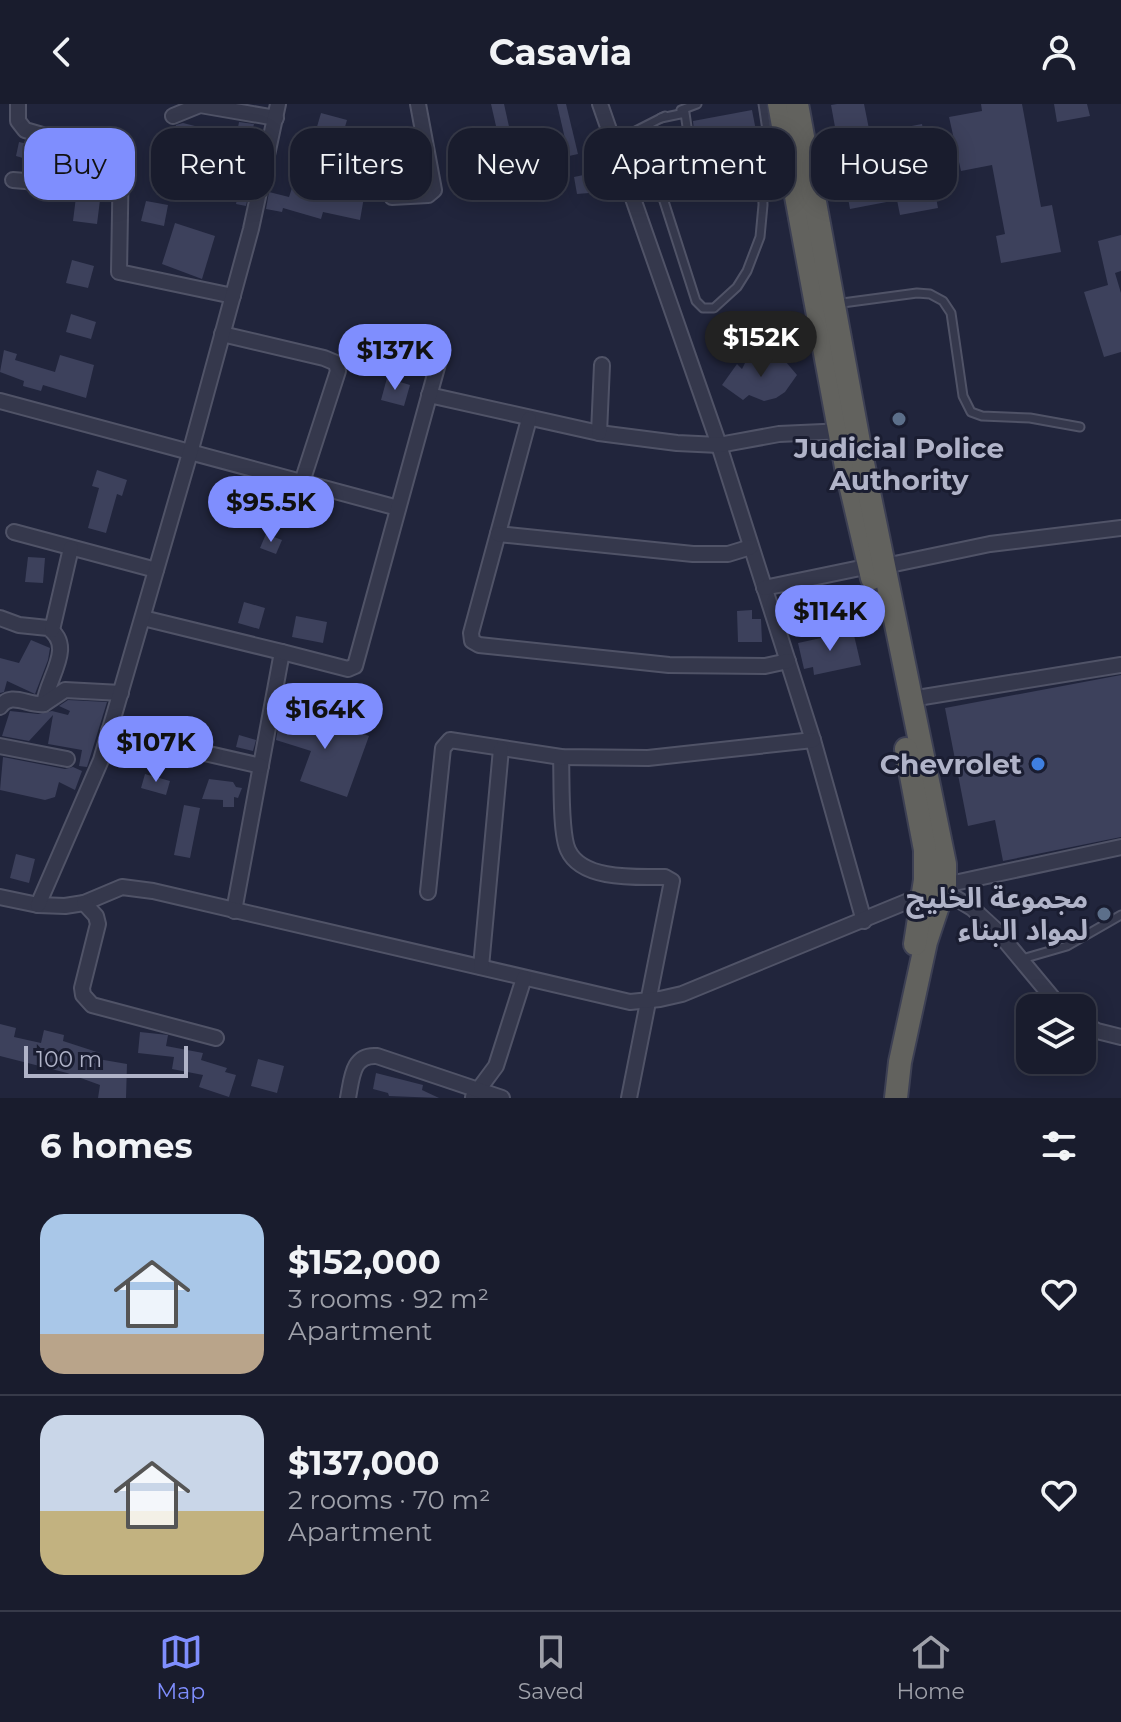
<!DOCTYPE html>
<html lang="en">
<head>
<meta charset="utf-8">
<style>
  body { margin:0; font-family:Montserrat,"Noto Sans Arabic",sans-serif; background:#222535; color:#f1f3f6; height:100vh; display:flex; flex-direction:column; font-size:30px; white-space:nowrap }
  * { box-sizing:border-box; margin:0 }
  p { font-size:26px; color:#9fa1aa }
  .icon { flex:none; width:44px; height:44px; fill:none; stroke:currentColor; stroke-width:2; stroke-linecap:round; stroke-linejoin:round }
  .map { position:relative; height:994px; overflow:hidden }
  .panel { display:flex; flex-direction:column; background:#191c2d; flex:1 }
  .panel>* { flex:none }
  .top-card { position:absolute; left:24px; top:24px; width:1074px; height:72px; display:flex; gap:16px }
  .fabs { position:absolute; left:1016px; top:890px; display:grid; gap:16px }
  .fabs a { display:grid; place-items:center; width:80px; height:80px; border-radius:16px; background:#191c2d; box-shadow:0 4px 20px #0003,0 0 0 2px #373a49; font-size:40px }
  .scale { position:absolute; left:24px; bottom:20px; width:164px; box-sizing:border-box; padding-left:8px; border:4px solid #b0b3c8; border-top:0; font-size:22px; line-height:28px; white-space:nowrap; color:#b0b3c8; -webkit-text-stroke:6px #1a1d31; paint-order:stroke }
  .price { position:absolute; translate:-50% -68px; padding:0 18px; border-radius:28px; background:#7f8efe; color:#111; font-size:26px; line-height:52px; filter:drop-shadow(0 2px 4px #0008) }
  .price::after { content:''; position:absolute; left:50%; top:48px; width:24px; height:18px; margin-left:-12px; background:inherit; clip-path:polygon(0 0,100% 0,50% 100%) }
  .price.selected { background:#222; color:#fff }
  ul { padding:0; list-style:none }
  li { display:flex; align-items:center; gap:24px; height:200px; padding:0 40px }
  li+li { border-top:2px solid #373a49 }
  li span { display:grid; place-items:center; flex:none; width:224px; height:160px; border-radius:24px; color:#555 }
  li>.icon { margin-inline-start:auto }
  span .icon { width:96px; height:96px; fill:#fffc; stroke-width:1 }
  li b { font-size:34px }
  h2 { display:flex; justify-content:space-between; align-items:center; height:96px; padding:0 40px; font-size:34px }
  .pill { padding:0 28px; border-radius:24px; background:#191c2d; box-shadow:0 4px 20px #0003,0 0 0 2px #373a49; font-size:28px; line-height:72px }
  .pill.selected { background:#7f8efe; color:#111 }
  header { display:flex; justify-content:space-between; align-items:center; height:104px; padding:0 40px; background:#191c2d; font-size:36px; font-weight:700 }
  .dock { display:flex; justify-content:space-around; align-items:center; height:112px; border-top:2px solid #373a49; background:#191c2d; font-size:22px; color:#9fa1aa }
  .dock a { display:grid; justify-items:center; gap:4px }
  .dock .selected { color:#7f8efe }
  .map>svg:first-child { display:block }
  .building { fill:#3d415c }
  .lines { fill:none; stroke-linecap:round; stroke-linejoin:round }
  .service-casing { stroke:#505367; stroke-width:11 }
  .minor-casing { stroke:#505367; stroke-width:18 }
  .trunk-casing { stroke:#3d4054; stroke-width:26 }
  .service { stroke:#35384c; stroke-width:7 }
  .minor { stroke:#35384c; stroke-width:14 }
  .trunk { stroke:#62625e; stroke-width:22 }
  .service-dot { fill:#5c6f8a; stroke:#1a1d31; stroke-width:3 }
  .shop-dot { fill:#3f7fe0; stroke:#1a1d31; stroke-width:3 }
  .labels { text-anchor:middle; stroke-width:6; stroke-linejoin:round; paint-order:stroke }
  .poi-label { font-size:28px; font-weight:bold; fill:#b0b3c8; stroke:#1a1d31; text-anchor:end }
</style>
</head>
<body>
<header><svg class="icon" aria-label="back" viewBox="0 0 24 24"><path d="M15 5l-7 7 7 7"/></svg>Casavia<svg class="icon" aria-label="person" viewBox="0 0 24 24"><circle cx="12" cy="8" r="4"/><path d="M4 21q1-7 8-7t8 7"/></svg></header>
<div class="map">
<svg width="1121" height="994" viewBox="0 0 1121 994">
  <rect width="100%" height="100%" fill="#21253c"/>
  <!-- building -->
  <g class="building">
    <polygon points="491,0 504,0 518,63 506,66"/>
    <polygon points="557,0 566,0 578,50 569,52"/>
    <polygon points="837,0 864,0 870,30 922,20 938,104 900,111 897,96 850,105 831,1"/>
    <polygon points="981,0 1022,0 1041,103 1052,101 1061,148 1001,159 996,132 1005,130 992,61 961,67 949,13 982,7"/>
    <polygon points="1054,0 1087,0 1090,12 1057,18"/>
    <polygon points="752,6 761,53 759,58 698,70 693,17"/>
    <polygon points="321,9 347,16 340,40 314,33"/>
    <polygon points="239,18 254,20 245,56 255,58 246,102 236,100 242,71 226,67 231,44 234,45"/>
    <polygon points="183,19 199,23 192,49 170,43 176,21"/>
    <polygon points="19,38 37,42 33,57 16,52"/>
    <polygon points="593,69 594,76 598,75 601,88 577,90 574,73"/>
    <polygon points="293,81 339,94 340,88 364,93 360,116 323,108 321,115 283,104 282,108 266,105 269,88 289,93"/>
    <polygon points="77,85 101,88 97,120 73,117"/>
    <polygon points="146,97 168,101 164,122 141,117"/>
    <polygon points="175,119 215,132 202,175 162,160"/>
    <polygon points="1121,131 1121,167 1115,169 1121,189 1121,248 1104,253 1084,188 1108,181 1098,137"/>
    <polygon points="72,156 94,162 88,184 66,179"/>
    <polygon points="71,210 96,218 91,235 66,228"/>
    <polygon points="4,246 17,250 15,256 55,268 60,251 94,261 86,294 43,281 41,287 23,282 24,277 0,268"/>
    <polygon points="766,251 786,258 797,271 785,288 776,294 764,297 749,291 743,296 722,281 737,260 742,265 747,255"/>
    <polygon points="387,274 410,281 404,302 381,296"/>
    <polygon points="97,366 127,376 122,392 117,390 106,429 88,424 99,384 92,382"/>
    <polygon points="266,430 282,436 276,450 260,444"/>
    <polygon points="28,453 45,454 43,479 25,478"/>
    <polygon points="244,498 265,504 259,525 238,519"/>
    <polygon points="752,506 752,515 761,515 762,538 738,538 737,507"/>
    <polygon points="296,512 327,518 323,539 292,533"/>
    <polygon points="853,527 861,561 814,571 813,563 804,565 798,539"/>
    <polygon points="31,536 50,544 48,556 35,590 7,577 4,588 0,589 0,554 19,559"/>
    <polygon points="1121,571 1121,733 1003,757 995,716 968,722 945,604"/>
    <polygon points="68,596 107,598 87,663 79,662 82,646 48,640 53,611 29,637 2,632 10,607 38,610 52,607 68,611 70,607 59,602"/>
    <polygon points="281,606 321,618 322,615 369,632 347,693 300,677 311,647 276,636"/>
    <polygon points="239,631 256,636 253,647 236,643"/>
    <polygon points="3,653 65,665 73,663 82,667 75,686 59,678 55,693 45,696 0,686"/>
    <polygon points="145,670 170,677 166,691 141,684"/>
    <polygon points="209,675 233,678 236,683 242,684 238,694 234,693 234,703 223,703 223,696 202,695"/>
    <polygon points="184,701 200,704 190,754 174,751"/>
    <polygon points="16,750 35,755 29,779 10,774"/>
    <polygon points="0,920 16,924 14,933 41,939 44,926 64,931 63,937 100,949 98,955 127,960 126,994 98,994 100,981 67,969 0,952"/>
    <polygon points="140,928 168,931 166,942 203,949 201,956 227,964 225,968 236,971 229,993 199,983 203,971 172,965 174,953 138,949"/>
    <polygon points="258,955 284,962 277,989 251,982"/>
    <polygon points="376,969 423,981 422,986 439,994 389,992 388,989 373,985"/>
  </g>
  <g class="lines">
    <defs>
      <g id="service">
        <polyline points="681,6 697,0"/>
        <path d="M661,14L685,9L692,57C677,64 664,73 662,91L696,197L703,204H714L737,183L747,167L760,133L763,101L762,67L770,46L763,0"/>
        <polyline points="614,38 665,12"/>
        <polyline points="835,200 917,189 930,190 943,197 951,209 963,292 971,308 982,312 1030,314 1080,323"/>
        <polyline points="1022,855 1067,842 1121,811"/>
      </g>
      <g id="minor">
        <polyline points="18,0 18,17 25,26 56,35 107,45 121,51 119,168 233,192"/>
        <polyline points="600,0 717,335 813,636 864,817"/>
        <polyline points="173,12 200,1 276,14"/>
        <polyline points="13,76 50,79 56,77 74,39"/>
        <polyline points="392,93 428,91 434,86 418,0"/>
        <polyline points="222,230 324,254 336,259 338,267 302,378"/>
        <polyline points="429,291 599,329 677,339 719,341 779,330 845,327"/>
        <polyline points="0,297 398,404"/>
        <polyline points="529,315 471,529 472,537 479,541 669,561 765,562 788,557"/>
        <polyline points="599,329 602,261"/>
        <polyline points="14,428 156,466"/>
        <polyline points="498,430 693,450 728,450 751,443"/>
        <polyline points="885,462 990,440 1121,424"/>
        <polyline points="764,484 870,462"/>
        <path d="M0,514L19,521L48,524C76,542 47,574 44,600"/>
        <polyline points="143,514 282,548 234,807"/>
        <polyline points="52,526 71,444"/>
        <polyline points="282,548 348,565 355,562 442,245"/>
        <polyline points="911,595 1121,561"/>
        <path d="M0,603C11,587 28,602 44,600L65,586L121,589"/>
        <polyline points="109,627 261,662"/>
        <polyline points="0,642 67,655"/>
        <path d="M561,653C562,675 560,729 568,746C582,777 638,773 665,773L672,777L629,994"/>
        <polyline points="945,781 1121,743"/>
        <polyline points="944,787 972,804 997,827 1061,904"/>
        <polyline points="428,788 443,644 450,636 561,653 648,654 813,636"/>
        <polyline points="0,793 38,801 65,802 84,799 122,783 153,787 630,898 660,895 682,890 923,791"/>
        <polyline points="84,799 96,812 98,820 82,884 83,891 92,901 216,934"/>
        <polyline points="38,801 101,656 190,349 251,125 278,0"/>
        <polyline points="481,863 501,645"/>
        <polyline points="1082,919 1097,927 1121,933"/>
        <polyline points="473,993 496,962 524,874"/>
        <path d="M348,994C352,974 352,950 377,952L502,994"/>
      </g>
      <g id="trunk">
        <polyline points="779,0 846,363 872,474"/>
        <polyline points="797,0 861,349 945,760 945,781 926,838 900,958 896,994"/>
        <polyline points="906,645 925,746 925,776 915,840"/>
      </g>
    </defs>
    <!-- service casing -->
    <use href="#service" class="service-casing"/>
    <!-- minor casing -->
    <use href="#minor" class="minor-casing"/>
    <!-- trunk casing -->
    <use href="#trunk" class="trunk-casing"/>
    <!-- service -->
    <use href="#service" class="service"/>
    <!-- minor -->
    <use href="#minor" class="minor"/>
    <!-- trunk -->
    <use href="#trunk" class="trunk"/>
  </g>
  <!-- markers -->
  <g class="service-dot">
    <circle cx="899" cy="315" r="8"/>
    <circle cx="1104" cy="810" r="8"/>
  </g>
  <circle class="shop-dot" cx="1038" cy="660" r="8"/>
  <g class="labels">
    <!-- poi labels -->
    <g class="poi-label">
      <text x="899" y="354" text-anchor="middle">Judicial Police<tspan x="899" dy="32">Authority</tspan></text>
      <text x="1022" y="670">Chevrolet</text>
      <text x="1088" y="804">مجموعة الخليج<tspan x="1088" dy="32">لمواد البناء</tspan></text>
    </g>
  </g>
</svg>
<div class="fabs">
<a><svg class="icon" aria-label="layers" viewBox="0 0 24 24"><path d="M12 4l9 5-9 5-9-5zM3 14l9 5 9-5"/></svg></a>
</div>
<div class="scale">100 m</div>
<b class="price selected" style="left:761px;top:275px">$152K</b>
<b class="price" style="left:395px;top:288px">$137K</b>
<b class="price" style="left:271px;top:440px">$95.5K</b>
<b class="price" style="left:830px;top:549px">$114K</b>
<b class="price" style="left:325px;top:647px">$164K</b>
<b class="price" style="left:156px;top:680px">$107K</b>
<div class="top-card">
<a class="pill selected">Buy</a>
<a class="pill">Rent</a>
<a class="pill">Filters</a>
<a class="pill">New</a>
<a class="pill">Apartment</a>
<a class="pill">House</a>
</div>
</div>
<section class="panel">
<h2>6 homes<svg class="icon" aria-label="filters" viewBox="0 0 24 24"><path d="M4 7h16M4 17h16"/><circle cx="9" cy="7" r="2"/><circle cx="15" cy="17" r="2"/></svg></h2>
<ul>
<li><span style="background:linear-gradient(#a9c7e8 75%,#b9a48a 0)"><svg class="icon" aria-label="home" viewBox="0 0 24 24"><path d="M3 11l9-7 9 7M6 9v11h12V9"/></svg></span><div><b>$152,000</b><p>3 rooms · 92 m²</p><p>Apartment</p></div><svg class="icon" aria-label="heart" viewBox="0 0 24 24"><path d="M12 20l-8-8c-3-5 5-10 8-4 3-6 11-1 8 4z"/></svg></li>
<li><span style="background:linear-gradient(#c9d6e8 60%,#c2b280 0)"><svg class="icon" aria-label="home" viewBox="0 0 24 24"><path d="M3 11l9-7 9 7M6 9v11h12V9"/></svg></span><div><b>$137,000</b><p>2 rooms · 70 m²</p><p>Apartment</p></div><svg class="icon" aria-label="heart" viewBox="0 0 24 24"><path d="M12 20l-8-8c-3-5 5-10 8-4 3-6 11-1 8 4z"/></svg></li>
</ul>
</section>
<nav class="dock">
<a class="selected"><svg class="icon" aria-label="map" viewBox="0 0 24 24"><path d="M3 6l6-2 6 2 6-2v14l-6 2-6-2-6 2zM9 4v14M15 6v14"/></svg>Map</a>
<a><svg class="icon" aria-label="saved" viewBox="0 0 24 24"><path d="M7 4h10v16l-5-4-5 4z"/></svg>Saved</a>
<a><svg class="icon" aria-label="home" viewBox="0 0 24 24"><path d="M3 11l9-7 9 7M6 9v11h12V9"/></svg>Home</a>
</nav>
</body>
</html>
